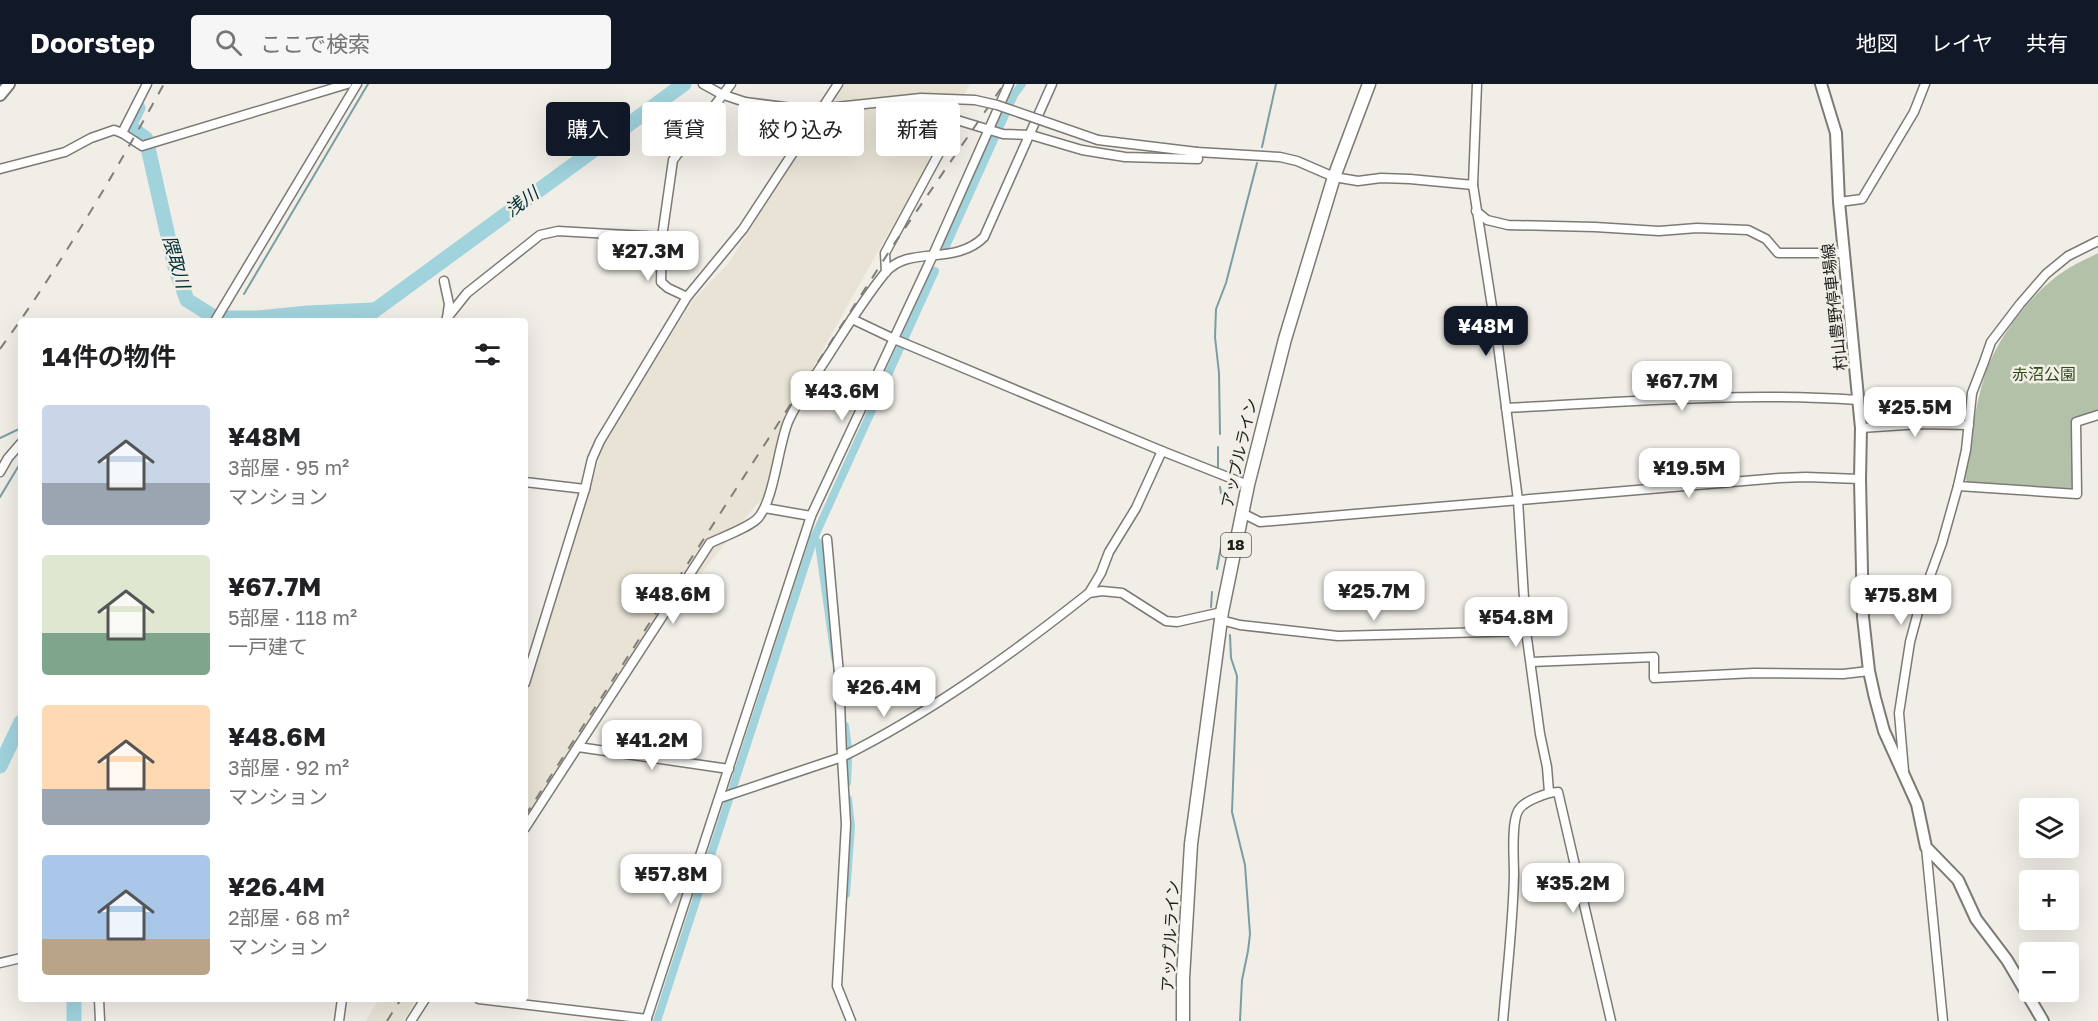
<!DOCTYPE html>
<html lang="ja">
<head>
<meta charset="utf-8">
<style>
  body { margin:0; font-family:"Golos Text","Noto Sans JP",sans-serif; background:#f6f6f6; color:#202124; height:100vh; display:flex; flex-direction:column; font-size:22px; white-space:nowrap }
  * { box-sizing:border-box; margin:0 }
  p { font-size:20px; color:#757577 }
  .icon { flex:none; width:33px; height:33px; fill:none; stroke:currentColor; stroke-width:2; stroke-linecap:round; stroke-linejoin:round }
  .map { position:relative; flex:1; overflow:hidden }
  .sheet { position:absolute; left:18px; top:234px; width:510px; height:684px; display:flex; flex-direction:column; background:#fff; border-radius:6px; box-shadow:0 6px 24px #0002 }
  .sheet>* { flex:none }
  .hud { position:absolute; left:546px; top:18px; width:570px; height:54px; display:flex; gap:12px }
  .fabs { position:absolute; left:2019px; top:714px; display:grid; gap:12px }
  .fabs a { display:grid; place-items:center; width:60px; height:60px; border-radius:6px; background:#fff; box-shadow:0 6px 24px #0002; font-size:30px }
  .price { position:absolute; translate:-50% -51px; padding:0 14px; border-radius:12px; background:#fff; color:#222; font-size:20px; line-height:39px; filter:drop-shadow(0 2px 3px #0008) }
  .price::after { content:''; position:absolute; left:50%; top:36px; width:18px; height:14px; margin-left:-9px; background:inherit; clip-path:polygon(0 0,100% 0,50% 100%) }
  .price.active { background:#111827; color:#fff }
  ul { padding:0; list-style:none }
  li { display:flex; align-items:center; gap:18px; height:150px; padding:0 24px }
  li span { display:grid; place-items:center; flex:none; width:168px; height:120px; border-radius:6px; color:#555 }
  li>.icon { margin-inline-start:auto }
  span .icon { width:72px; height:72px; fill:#fffc; stroke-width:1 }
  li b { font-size:26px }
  h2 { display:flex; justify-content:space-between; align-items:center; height:72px; padding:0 24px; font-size:26px }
  .pill { padding:0 21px; border-radius:6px; background:#fff; box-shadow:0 6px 24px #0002; font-size:21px; line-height:54px }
  .pill.active { background:#111827; color:#fff }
  header { display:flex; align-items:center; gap:36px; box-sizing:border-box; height:84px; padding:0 30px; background:#111827; color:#fff }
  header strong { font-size:28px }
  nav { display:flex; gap:33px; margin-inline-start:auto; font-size:21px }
  .search { width:420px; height:54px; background:#f6f6f6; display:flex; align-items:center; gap:15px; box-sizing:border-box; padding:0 21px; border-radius:6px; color:#757577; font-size:22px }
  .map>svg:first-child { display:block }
  .built { fill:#e8e3d5 }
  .green { fill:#b4c1a9 }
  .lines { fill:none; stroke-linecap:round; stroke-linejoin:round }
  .stream { stroke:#7a9da3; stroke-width:2 }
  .canal { stroke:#a1d3dd; stroke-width:8 }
  .river { stroke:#a1d3dd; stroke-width:15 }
  .minor-casing { stroke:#7d7a74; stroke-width:11 }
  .major-casing { stroke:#7d7a74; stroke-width:14 }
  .highway-casing { stroke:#7d7a74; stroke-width:15 }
  .minor { stroke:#fff; stroke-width:8 }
  .major { stroke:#fff; stroke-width:10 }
  .highway { stroke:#fff; stroke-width:12 }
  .rail { stroke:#807e79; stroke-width:2; stroke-dasharray:10 10; stroke-linecap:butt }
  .minor-bridge-casing { stroke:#7d7a74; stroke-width:11; stroke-linecap:butt }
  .minor-bridge { stroke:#fff; stroke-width:8 }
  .labels { text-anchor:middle; stroke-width:5; stroke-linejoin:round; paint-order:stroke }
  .shield { fill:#f1eee7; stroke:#5e5c58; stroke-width:1.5 }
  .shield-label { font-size:15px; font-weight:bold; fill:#1f1e1b }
  .street-label { font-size:16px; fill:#1f1e1b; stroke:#f1eee7 }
  .park-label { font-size:16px; fill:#314a15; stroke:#f1eee7 }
  .water-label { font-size:18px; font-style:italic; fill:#003038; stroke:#f1eee7 }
</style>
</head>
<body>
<header>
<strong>Doorstep</strong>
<div class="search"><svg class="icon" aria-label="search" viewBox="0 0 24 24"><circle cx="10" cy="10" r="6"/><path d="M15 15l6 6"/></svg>ここで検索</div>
<nav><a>地図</a><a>レイヤ</a><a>共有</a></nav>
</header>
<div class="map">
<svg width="2098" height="937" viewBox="0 0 2098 937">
  <rect width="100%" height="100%" fill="#f1eee7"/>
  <!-- built -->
  <g class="built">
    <polygon points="842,0 970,0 916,103 882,160 788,328 763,416 756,421 652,551 525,741 525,616 604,359 693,216 728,180"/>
    <polygon points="379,915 417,915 403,937 366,937"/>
  </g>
  <!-- green -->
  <path class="green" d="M2098,169V328L2073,336L2076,404L2072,408L1968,399L1965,395C1970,361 1974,325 1985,291C1997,253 2035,204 2069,184C2079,178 2089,174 2098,169Z"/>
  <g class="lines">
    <!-- stream -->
    <g class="stream">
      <polyline points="1262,63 1276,0"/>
      <polyline points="244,210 368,0"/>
      <polyline points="1220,350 1219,289 1215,253 1216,225 1226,199 1257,79"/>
      <polyline points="0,354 21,344"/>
      <polyline points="1218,363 1218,386"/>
      <polyline points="1220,403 1221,409"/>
      <polyline points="0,413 21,378"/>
      <polyline points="1217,485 1223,451"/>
      <polyline points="1211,523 1212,508"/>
      <polyline points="1230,551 1231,574 1237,592 1232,728 1245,781 1250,850 1248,867 1242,896 1240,937"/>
    </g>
    <!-- canal -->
    <g class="canal">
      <polyline points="946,162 1014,11 1022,0"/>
      <polyline points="814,454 819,460 835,574"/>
      <polyline points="845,642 848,664"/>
      <polyline points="847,699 848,676"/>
      <polyline points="846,810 851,742 848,715"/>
      <polyline points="657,937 814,454 935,187"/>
    </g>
    <!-- river -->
    <g class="river">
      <polyline points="138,24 129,42 146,55 175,183 187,216 214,233 223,234 258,234 308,229 373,226"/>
      <polyline points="367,232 684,0"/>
      <polyline points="0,682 21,638"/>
      <polyline points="74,937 74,915"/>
    </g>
    <defs>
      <g id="minor">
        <polyline points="703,0 721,10 745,18"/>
        <polyline points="1477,0 1473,101 1498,261 1518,416 1526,547 1540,650 1547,683 1549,708"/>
        <polyline points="122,49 147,0"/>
        <polyline points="1098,56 1197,68 1280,73 1297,77 1334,93 1358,97 1381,94 1410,95 1473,101"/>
        <polyline points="0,85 65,68 91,54 114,46 122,49 142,62 347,0"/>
        <polyline points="1839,118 1862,115 1914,28 1925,0"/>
        <polyline points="1476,127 1487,136 1508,141 1595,143 1659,147 1697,144 1748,146 1766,155 1778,169 1843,169"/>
        <polyline points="886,188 885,169 957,36 1003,50 1031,51 1082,66 1125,73 1198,75 1197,68"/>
        <polyline points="444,197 449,220 447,234"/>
        <polyline points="687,213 668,204 661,198 662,153 673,76 731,0"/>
        <polyline points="447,234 467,209 540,151 558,147 662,153"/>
        <polyline points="852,235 894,255 1162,367 1248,401"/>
        <polyline points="215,237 357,0"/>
        <path d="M1506,324C1623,318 1741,308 1858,316"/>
        <polyline points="1861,344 1920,340 1969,341"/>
        <polyline points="0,388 8,374 21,359"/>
        <polyline points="525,398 585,405"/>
        <polyline points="1958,402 2077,410 2076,338 2098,331"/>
        <polyline points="765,424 811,432"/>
        <polyline points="1242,429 1260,438 1779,394 1806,393 1860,395"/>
        <polyline points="827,455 839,590 842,673 846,740 837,902 851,937"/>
        <polyline points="1089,509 1101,489 1109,468 1136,424 1162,367"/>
        <polyline points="1221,536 1240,541 1338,552 1526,547"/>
        <polyline points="1531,578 1654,573 1654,594 1754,589 1843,590 1869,587"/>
        <polyline points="525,599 585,405 592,375 600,357 687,213 743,145 838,0"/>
        <polyline points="578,663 729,685"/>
        <polyline points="1904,687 1899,629 1910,558 1921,517 1942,459 1958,402 1966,366 1972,309 1984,278 1991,258 2020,220 2046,190 2068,172 2098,157"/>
        <path d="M720,714L842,673C930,629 1012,570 1089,509L1102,507L1122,509L1166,537L1177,538L1222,528"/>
        <path d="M525,744L710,459C723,453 750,443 758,434C774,416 778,363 788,338C798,315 814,294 828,272C846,244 864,215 885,189C909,160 954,183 984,153L1052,0"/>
        <polyline points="1926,763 1943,937"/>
        <polyline points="0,879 21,874"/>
        <polyline points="99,915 100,937"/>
        <polyline points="479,915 647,935"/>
        <polyline points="339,937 342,915"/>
        <polyline points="411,937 425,915"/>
        <polyline points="646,937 811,432 933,171 1009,0"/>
        <path d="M1503,937C1507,888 1513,840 1514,791C1514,775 1511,740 1518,727C1523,717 1548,708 1558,708L1611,937"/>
      </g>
      <g id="major">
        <polyline points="1821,0 1836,49 1839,118 1861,344 1860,395 1863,533 1869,587 1875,614 1884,647 1917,720 1926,763 1958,796 1976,835 2007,876 2043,937"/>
        <polyline points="0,11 9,0"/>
      </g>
      <polyline id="highway" points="1183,937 1183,894 1191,760 1222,528 1248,401 1285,255 1334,93 1369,0"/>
    </defs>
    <!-- minor casing -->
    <use href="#minor" class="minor-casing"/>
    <!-- major casing -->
    <use href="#major" class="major-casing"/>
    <!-- highway casing -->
    <use href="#highway" class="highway-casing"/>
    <!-- minor -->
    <use href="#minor" class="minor"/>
    <!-- major -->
    <use href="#major" class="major"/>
    <!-- highway -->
    <use href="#highway" class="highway"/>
    <!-- rail -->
    <g class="rail">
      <path d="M0,265C61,181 114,90 164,0"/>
      <polyline points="525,732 894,160 1004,0"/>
      <polyline points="387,937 401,915"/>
    </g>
    <defs>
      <polyline id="minor-bridge" points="745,18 808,26 921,14 975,16 997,21 1098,56"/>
    </defs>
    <!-- minor-bridge casing -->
    <use href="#minor-bridge" class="minor-bridge-casing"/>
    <!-- minor-bridge -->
    <use href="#minor-bridge" class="minor-bridge"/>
  </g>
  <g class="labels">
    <!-- shield labels -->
    <rect class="shield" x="1221" y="449" width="30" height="24" rx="4.5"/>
    <g class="shield-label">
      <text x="1236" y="466">18</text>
    </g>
    <!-- street labels -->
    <g class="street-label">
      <text transform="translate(1834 223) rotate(-96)" y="6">村山豊野停車場線</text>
      <text transform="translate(1239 369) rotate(-77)" y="6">アップルライン</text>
      <text transform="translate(1170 852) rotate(-87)" y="6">アップルライン</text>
    </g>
    <!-- park labels -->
    <g class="park-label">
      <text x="2044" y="296">赤沼公園</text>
    </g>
    <!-- water labels -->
    <g class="water-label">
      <text transform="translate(522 118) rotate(-36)" y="6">浅川</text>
      <text transform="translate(176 178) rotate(74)" y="6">隈取川</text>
    </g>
  </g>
</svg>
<div class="fabs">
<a><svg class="icon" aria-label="layers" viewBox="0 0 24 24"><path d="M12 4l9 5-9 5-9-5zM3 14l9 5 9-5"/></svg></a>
<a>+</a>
<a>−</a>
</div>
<b class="price" style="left:648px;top:198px">¥27.3M</b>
<b class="price active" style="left:1486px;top:273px">¥48M</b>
<b class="price" style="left:1682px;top:328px">¥67.7M</b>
<b class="price" style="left:842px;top:338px">¥43.6M</b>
<b class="price" style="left:1915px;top:354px">¥25.5M</b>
<b class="price" style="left:1689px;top:415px">¥19.5M</b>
<b class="price" style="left:1374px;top:538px">¥25.7M</b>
<b class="price" style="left:673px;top:541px">¥48.6M</b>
<b class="price" style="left:1901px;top:542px">¥75.8M</b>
<b class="price" style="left:1516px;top:564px">¥54.8M</b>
<b class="price" style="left:884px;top:634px">¥26.4M</b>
<b class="price" style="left:652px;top:687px">¥41.2M</b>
<b class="price" style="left:671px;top:821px">¥57.8M</b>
<b class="price" style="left:1573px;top:830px">¥35.2M</b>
<div class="hud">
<a class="pill active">購入</a>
<a class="pill">賃貸</a>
<a class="pill">絞り込み</a>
<a class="pill">新着</a>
</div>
<section class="sheet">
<h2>14件の物件<svg class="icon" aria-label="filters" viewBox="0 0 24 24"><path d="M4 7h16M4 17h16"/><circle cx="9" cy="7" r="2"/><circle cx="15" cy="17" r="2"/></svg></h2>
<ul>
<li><span style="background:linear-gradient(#c9d6e8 65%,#9aa5b1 0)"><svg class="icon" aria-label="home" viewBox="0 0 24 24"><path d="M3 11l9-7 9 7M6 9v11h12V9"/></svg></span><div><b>¥48M</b><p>3部屋 · 95 m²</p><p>マンション</p></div></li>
<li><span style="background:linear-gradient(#dfe7d0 65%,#7fa58c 0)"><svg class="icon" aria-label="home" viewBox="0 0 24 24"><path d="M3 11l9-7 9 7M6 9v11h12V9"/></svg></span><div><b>¥67.7M</b><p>5部屋 · 118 m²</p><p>一戸建て</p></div></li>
<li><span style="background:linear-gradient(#ffd9b3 70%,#9aa5b1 0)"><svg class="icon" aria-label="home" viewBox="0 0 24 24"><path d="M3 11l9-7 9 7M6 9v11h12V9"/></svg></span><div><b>¥48.6M</b><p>3部屋 · 92 m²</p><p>マンション</p></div></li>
<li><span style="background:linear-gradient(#a9c7e8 70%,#b9a48a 0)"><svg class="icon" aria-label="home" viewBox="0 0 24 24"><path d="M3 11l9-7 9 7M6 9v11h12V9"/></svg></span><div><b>¥26.4M</b><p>2部屋 · 68 m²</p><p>マンション</p></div></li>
</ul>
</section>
</div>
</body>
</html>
